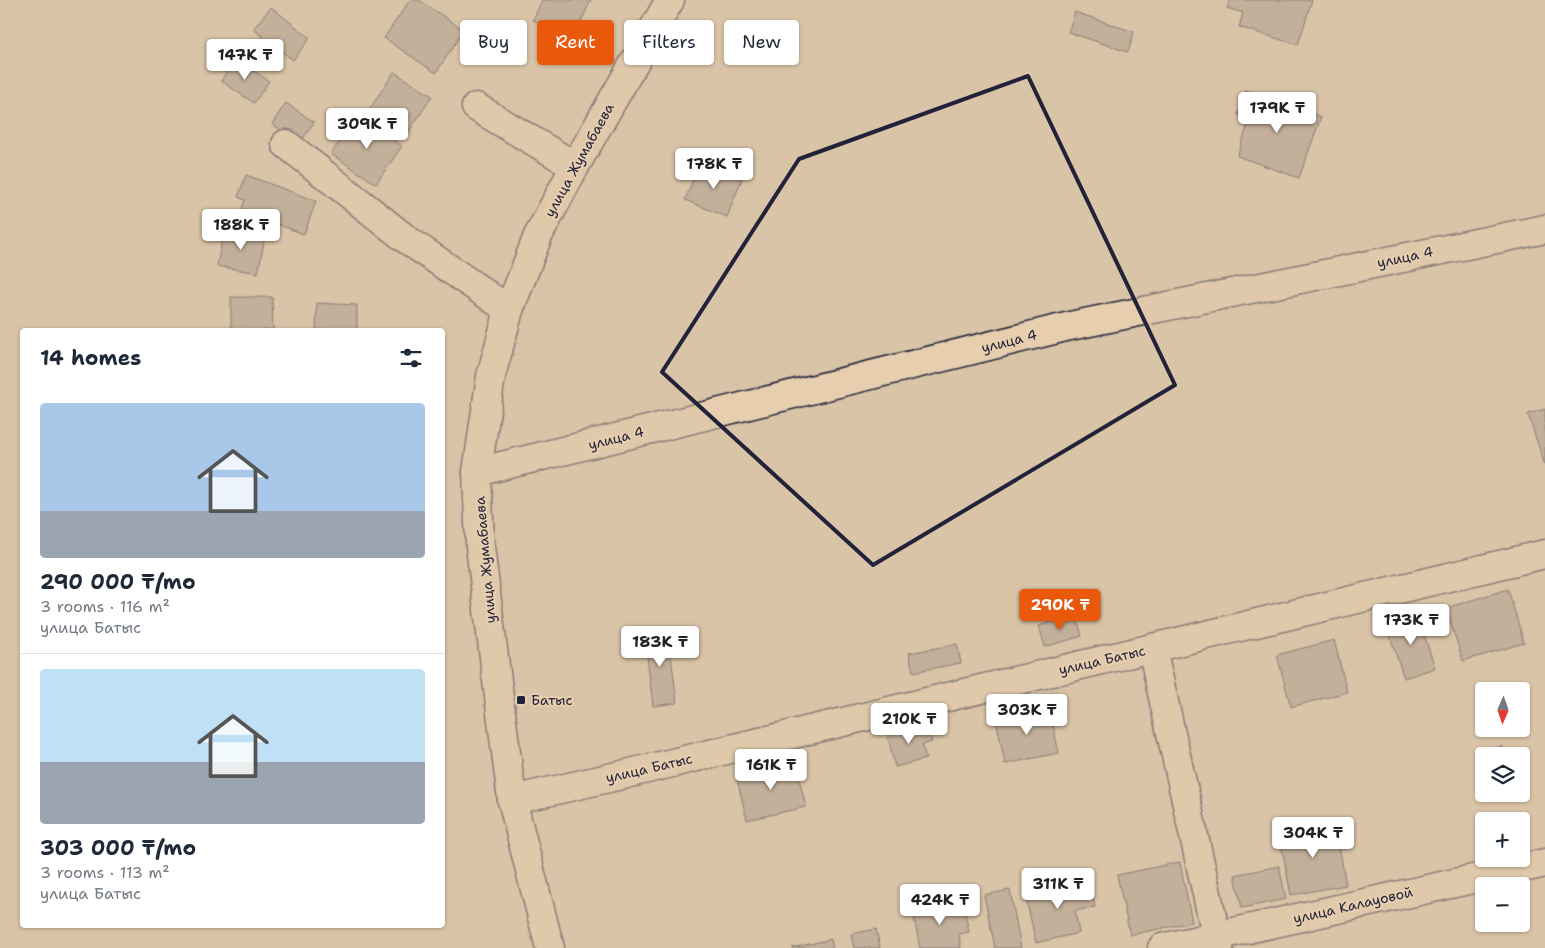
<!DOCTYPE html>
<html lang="en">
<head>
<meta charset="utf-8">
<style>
  body { margin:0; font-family:"Shantell Sans",sans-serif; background:#f2f2f3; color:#1f2937; height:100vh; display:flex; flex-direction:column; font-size:19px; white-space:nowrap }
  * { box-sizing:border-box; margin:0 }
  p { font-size:16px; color:#747a83 }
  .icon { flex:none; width:28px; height:28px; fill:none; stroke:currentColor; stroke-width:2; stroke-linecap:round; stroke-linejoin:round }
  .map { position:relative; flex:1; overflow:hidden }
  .sheet { position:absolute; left:20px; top:328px; width:425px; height:600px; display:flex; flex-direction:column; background:#fff; border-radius:5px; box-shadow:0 1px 4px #0004 }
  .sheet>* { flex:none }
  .banner { position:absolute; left:460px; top:20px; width:475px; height:45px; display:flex; gap:10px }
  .needle { width:32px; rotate:182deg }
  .controls { position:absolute; left:1475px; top:682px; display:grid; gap:10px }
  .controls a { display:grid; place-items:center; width:55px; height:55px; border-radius:5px; background:#fff; box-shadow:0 1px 4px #0004; font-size:25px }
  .price { position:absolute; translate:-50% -42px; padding:0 11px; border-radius:5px; background:#fff; color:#222; font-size:16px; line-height:32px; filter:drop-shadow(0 1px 2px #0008) }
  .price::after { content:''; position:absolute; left:50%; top:30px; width:15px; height:11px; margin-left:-8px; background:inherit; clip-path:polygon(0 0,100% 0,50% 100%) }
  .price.on { background:#ea580c; color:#fff }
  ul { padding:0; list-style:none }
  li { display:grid; align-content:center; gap:10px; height:265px; padding:0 20px }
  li+li { border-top:1px solid #e0e1e3 }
  li span { display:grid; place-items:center; height:155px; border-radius:5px; color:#555 }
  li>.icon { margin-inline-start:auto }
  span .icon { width:90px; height:90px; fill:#fffc; stroke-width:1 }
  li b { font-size:21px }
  h2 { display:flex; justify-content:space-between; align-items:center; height:60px; padding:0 20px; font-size:21px }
  .pill { padding:0 18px; border-radius:5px; background:#fff; box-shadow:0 1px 4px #0004; font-size:18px; line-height:45px }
  .pill.on { background:#ea580c; color:#fff }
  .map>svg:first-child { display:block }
  .building { fill:#a69789; stroke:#22223b }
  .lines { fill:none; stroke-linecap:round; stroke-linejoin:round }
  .minor-casing { stroke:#22223b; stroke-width:31 }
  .minor { stroke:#e6ceae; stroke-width:28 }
  .marked { fill:none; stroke:#22223b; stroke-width:4; stroke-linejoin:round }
  .poi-dot { fill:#22223b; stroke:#e6ceae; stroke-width:2 }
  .labels { text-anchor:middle; stroke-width:4; stroke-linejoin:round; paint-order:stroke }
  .street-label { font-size:14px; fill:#22223b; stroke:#e6ceae }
  .poi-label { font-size:14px; fill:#22223b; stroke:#e6ceae; text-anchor:start }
</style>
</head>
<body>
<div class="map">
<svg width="1545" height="948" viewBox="0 0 1545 948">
  <rect width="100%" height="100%" fill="#dac4a7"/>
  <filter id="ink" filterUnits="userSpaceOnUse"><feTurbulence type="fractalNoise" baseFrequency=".02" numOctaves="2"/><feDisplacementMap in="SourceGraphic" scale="10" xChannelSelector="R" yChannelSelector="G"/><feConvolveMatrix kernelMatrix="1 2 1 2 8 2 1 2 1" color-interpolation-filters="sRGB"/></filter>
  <g filter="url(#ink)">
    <!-- building -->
    <g class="building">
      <polygon points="410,0 419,0 464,30 436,73 384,38"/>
      <polygon points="542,0 591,0 573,39 533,20"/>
      <polygon points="1230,0 1312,0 1298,45 1239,27 1243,13 1227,8"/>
      <polygon points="271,7 310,38 293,60 253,29"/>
      <polygon points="1075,12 1134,32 1128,52 1068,32"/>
      <polygon points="235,59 269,81 254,103 221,81"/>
      <polygon points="394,72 432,96 405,138 367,113"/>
      <polygon points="1246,90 1321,117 1299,178 1237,156 1250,119 1238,115"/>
      <polygon points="286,103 314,122 300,143 272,124"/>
      <polygon points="358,115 402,146 376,184 331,154"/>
      <polygon points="700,162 742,179 727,217 685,200"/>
      <polygon points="246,175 316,201 304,234 241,211 245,200 238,197"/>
      <polygon points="224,229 265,237 258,273 217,266"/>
      <polygon points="231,297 272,297 273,330 231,330"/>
      <polygon points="317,303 357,305 357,330 316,330"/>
      <polygon points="1545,409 1545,466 1528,414"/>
      <polygon points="1508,589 1524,643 1463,661 1446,608"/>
      <polygon points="1417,613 1435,668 1404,678 1386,624"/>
      <polygon points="1076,615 1082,636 1045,647 1039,626"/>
      <polygon points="668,631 677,703 653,706 644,633"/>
      <polygon points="1334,640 1347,692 1291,707 1277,655"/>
      <polygon points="957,644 961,663 913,672 909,653"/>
      <polygon points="1049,707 1059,753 1005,764 996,718"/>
      <polygon points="926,723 932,742 922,745 926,759 895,767 887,734"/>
      <polygon points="1501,746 1505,756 1484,756 1484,764 1480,755"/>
      <polygon points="795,761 806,807 747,820 736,775"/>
      <polygon points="1497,794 1517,794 1500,801"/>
      <polygon points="1335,822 1346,885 1291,895 1279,833"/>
      <polygon points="1180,862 1192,922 1130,935 1117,875"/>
      <polygon points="1279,866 1286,899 1242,908 1235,875"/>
      <polygon points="1089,879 1095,907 1075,911 1079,933 1036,943 1025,894"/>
      <polygon points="1010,890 1021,948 995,948 984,895"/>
      <polygon points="953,901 955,914 965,912 969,932 959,934 961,948 920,948 912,908"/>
      <polygon points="876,929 880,948 854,948 851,934"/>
      <polygon points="831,939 833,948 792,948"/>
    </g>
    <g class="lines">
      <defs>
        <g id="minor">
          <polyline points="476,107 575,166"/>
          <polyline points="286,144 406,239 509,310"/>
          <polyline points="477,472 1070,326 1545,229"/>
          <polyline points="1152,648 1219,948"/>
          <polyline points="512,800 626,774 1545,554"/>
          <polyline points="550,948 512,800 480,546 477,472 491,376 509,310 538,236 575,166 670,0"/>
          <polyline points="1162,948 1545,863"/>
        </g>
      </defs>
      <!-- minor casing -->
      <use href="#minor" class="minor-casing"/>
      <!-- minor -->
      <use href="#minor" class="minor"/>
    </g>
  </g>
  <!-- marked area -->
  <path d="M0 0H1545V948H0ZM1028,76L1175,385L873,565L662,372L799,159Z" fill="#dac4a7" fill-opacity=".55" fill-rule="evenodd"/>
  <path class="marked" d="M1028,76L1175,385L873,565L662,372L799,159Z"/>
  <!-- markers -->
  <rect class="poi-dot" x="516" y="695" width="10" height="10" rx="2.5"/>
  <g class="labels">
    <!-- street labels -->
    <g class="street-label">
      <text transform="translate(579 160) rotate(-61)" y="5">улица Жумабаева</text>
      <text transform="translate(1405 257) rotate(-12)" y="5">улица 4</text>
      <text transform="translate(1009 341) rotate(-14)" y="5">улица 4</text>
      <text transform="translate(616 438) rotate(-14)" y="5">улица 4</text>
      <text transform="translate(485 560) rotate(-95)" y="5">улица Жумабаева</text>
      <text transform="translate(1102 660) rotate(-13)" y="5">улица Батыс</text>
      <text transform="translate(649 768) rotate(-13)" y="5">улица Батыс</text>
      <text transform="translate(1353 905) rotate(-13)" y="5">улица Калауовой</text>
    </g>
    <!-- poi labels -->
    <g class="poi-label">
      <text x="531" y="705">Батыс</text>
    </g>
  </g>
</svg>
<div class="controls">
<a><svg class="needle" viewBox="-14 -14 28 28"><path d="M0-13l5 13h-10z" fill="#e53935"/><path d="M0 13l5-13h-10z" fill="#747a83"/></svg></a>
<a><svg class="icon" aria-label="layers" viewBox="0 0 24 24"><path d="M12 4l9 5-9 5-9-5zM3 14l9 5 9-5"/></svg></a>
<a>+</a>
<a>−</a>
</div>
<b class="price" style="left:245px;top:81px">147K ₸</b>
<b class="price" style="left:1277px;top:134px">179K ₸</b>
<b class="price" style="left:367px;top:150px">309K ₸</b>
<b class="price" style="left:714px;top:190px">178K ₸</b>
<b class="price" style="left:241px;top:251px">188K ₸</b>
<b class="price on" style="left:1060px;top:631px">290K ₸</b>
<b class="price" style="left:1411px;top:646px">173K ₸</b>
<b class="price" style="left:660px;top:668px">183K ₸</b>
<b class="price" style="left:1027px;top:736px">303K ₸</b>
<b class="price" style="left:909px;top:745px">210K ₸</b>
<b class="price" style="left:771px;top:791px">161K ₸</b>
<b class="price" style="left:1313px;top:859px">304K ₸</b>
<b class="price" style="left:1058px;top:910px">311K ₸</b>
<b class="price" style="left:940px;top:926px">424K ₸</b>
<div class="banner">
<a class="pill">Buy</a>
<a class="pill on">Rent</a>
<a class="pill">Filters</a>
<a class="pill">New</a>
</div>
<section class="sheet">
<h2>14 homes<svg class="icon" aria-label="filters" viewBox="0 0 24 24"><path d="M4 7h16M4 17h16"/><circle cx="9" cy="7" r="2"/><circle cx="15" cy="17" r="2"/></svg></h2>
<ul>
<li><span style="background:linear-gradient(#a9c7e8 70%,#9aa5b1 0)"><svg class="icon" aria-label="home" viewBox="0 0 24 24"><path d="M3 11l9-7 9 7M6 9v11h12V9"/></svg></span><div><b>290 000 ₸/mo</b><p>3 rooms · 116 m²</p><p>улица Батыс</p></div></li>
<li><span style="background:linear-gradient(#bfe0f5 60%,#9aa5b1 0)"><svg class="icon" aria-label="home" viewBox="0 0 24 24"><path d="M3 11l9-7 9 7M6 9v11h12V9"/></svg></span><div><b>303 000 ₸/mo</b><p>3 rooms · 113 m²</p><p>улица Батыс</p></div></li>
</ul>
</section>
</div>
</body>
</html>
